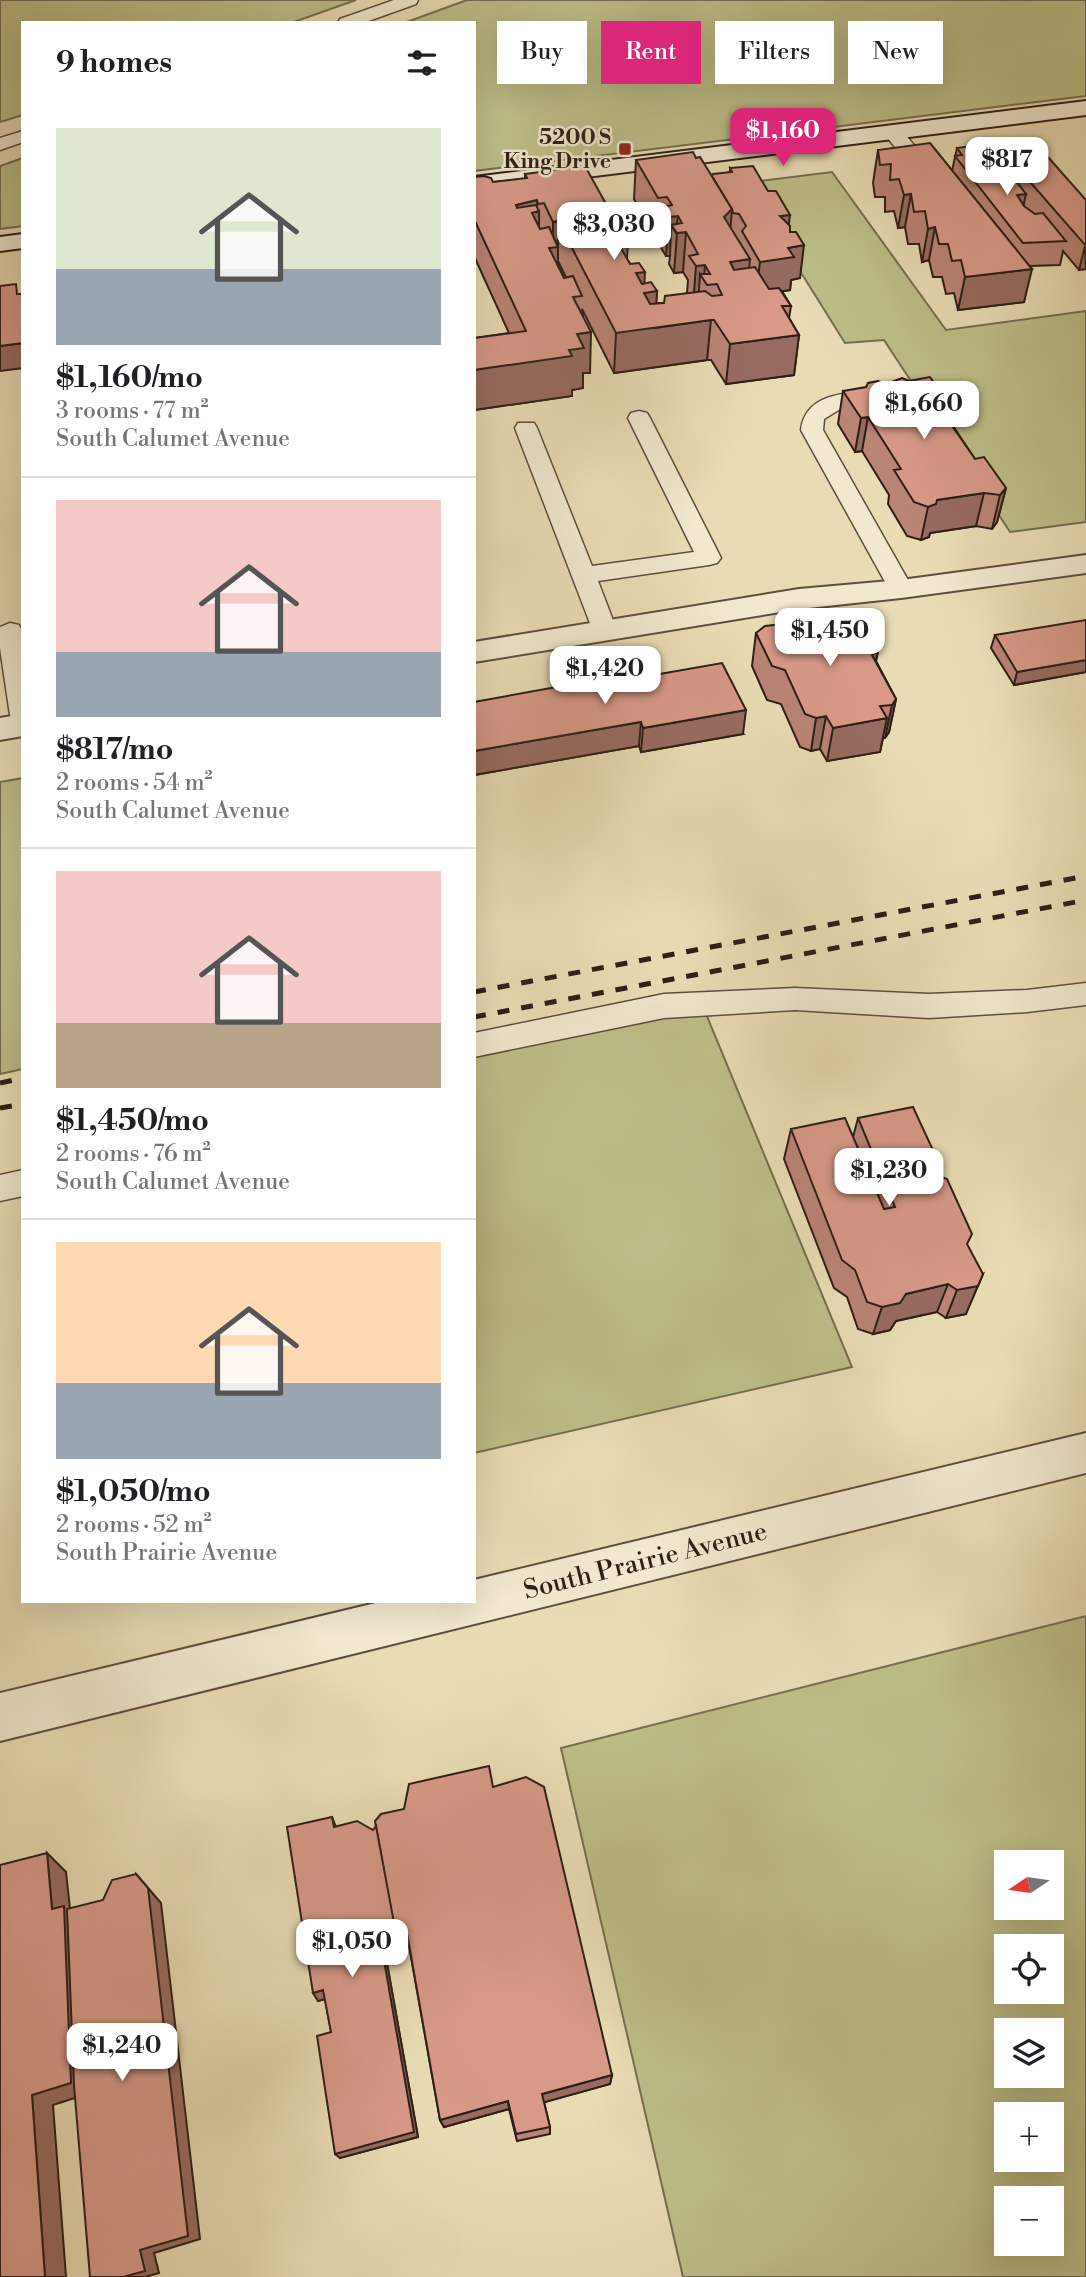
<!DOCTYPE html>
<html lang="en">
<head>
<meta charset="utf-8">
<style>
  body { margin:0; font-family:"Libre Bodoni",serif; background:#f2f2f2; color:#202124; height:100vh; display:flex; flex-direction:column; font-size:26px; white-space:nowrap }
  * { box-sizing:border-box; margin:0 }
  p { font-size:23px; color:#757577 }
  .icon { flex:none; width:38px; height:38px; fill:none; stroke:currentColor; stroke-width:2; stroke-linecap:round; stroke-linejoin:round }
  .map { position:relative; flex:1; overflow:hidden }
  .side { position:absolute; left:21px; top:21px; width:455px; height:1582px; display:flex; flex-direction:column; background:#fff; border-radius:0px; box-shadow:0 7px 28px #0002 }
  .side>* { flex:none }
  .guide { position:absolute; left:497px; top:21px; width:483px; height:63px; display:flex; gap:14px }
  .needle { width:46px; rotate:257deg }
  .fabs { position:absolute; left:994px; top:1850px; display:grid; gap:14px }
  .fabs a { display:grid; place-items:center; width:70px; height:70px; border-radius:0px; background:#fff; box-shadow:0 7px 28px #0002; font-size:35px }
  .price { position:absolute; translate:-50% -60px; padding:0 16px; border-radius:14px; background:#fff; color:#222; font-size:23px; line-height:46px; filter:drop-shadow(0 2px 4px #0008) }
  .price::after { content:''; position:absolute; left:50%; top:42px; width:21px; height:16px; margin-left:-10px; background:inherit; clip-path:polygon(0 0,100% 0,50% 100%) }
  .price.selected { background:#db2777; color:#fff }
  ul { padding:0; list-style:none }
  li { display:grid; align-content:center; gap:14px; height:371px; padding:0 35px }
  li+li { border-top:2px solid #e0e0e0 }
  li span { display:grid; place-items:center; height:217px; border-radius:0px; color:#555 }
  li>.icon { margin-inline-start:auto }
  span .icon { width:126px; height:126px; fill:#fffc; stroke-width:1 }
  li b { font-size:30px }
  h2 { display:flex; justify-content:space-between; align-items:center; height:84px; padding:0 35px; font-size:30px }
  .chip { padding:0 24px; border-radius:0px; background:#fff; box-shadow:0 7px 28px #0002; font-size:24px; line-height:63px }
  .chip.selected { background:#db2777; color:#fff }
  .map>svg:first-child { display:block }
  .green { fill:#bdbe89; stroke:#766e50; stroke-width:2; fill-rule:evenodd }
  .lines { fill:none; stroke-linecap:round; stroke-linejoin:round }
  .lane-casing { stroke:#5e4e3e; stroke-width:3 }
  .street-casing { stroke:#5e4e3e; stroke-width:4 }
  .secondary-casing { stroke:#2f1e16; stroke-width:4 }
  .lane { fill:#f1e8cf; fill-rule:evenodd }
  .street { fill:#f1e8cf; fill-rule:evenodd }
  .secondary { fill:#f1e8cf; fill-rule:evenodd }
  .rail { stroke:#2f1e16; stroke-width:5; stroke-dasharray:12 12; stroke-linecap:butt }
  .wall { fill:#ba8476; stroke:#2f1e16; stroke-width:2; fill-rule:evenodd }
  .shaded-wall { fill:#976b60; stroke:#2f1e16; stroke-width:2 }
  .building { fill:#d89989; stroke:#2f1e16; stroke-width:2 }
  .poi-dot { fill:#8f2418; stroke:#f1e8cf; stroke-width:2.5 }
  .labels { text-anchor:middle; stroke-width:5; stroke-linejoin:round; paint-order:stroke }
  .far-poi-label { font-size:21px; font-weight:bold; fill:#2f1e16; stroke:#f1e8cf; text-anchor:end }
  .street-label { font-size:26px; fill:#2f1e16; stroke:#f1e8cf }
</style>
</head>
<body>
<div class="map">
<svg width="1086" height="2277" viewBox="0 0 1086 2277">
  <rect width="100%" height="100%" fill="#e9dcb5"/>
  <filter id="stains"><feTurbulence type="fractalNoise" baseFrequency=".00286" numOctaves="4"/><feColorMatrix values="0 0 0 0 .2 0 0 0 0 .09 0 0 0 0 .02 0 0 0 .5 -.17"/></filter>
  <radialGradient id="worn" r=".72"><stop offset=".6" stop-color="#630" stop-opacity="0"/><stop offset="1" stop-color="#630" stop-opacity=".3"/></radialGradient>
  <!-- green -->
  <g class="green">
    <polygon points="0,0 356,0 291,23 23,23 23,115 0,122"/>
    <polygon points="467,0 1086,0 1086,96 474,171 474,23 404,23"/>
    <polygon points="23,158 23,226 0,229 0,166"/>
    <polygon points="832,172 946,330 1086,311 1086,522 1010,532 884,340 845,343 745,183"/>
    <polygon points="23,778 23,1069 0,1074 0,782"/>
    <polygon points="699,997 852,1367 474,1453 474,1045"/>
    <path d="M1086,1616V2277H683L561,1748ZM1052,1862V1908H1006V1862ZM1052,1946V1992H1006V1946ZM1052,2030V2076H1006V2030ZM1052,2114V2160H1006V2114ZM1052,2198V2244H1006V2198Z"/>
  </g>
  <g class="lines">
    <defs>
      <g id="lane">
        <polygon points="394,0 418,0 416,4 363,23 338,23 340,19"/>
        <polygon points="893,126 900,128 939,176 942,180 939,184 925,184 886,136 884,132 886,128"/>
        <polygon points="23,131 23,142 0,150 0,138"/>
        <path d="M884,390L892,392L895,397L892,402L842,408L824,419L823,430L913,589L910,594L901,597L892,594L889,589L801,430C806,390 853,393 884,390Z"/>
        <polygon points="639,411 647,413 650,418 721,558 717,563 709,565 598,581 617,631 614,637 605,639 596,637 593,631 515,428 518,423 534,423 537,428 592,566 694,552 628,418 631,413"/>
        <polygon points="10,623 19,625 23,633 23,724 14,721 10,715 0,648 0,627"/>
        <polygon points="1086,983 1086,1005 1027,1012 929,1018 795,1010 664,1018 474,1057 474,1033 664,994 795,988 929,994 1027,990"/>
        <polygon points="23,1170 23,1196 0,1201 0,1175"/>
      </g>
      <g id="street">
        <polygon points="1086,555 1086,573 901,598 799,609 474,662 474,642 799,589 901,580"/>
        <polygon points="23,714 23,736 0,740 0,718"/>
        <polygon points="1086,1433 1086,1473 0,1741 0,1693 384,1601 474,1601 474,1580"/>
      </g>
      <g id="secondary">
        <polygon points="1086,101 1086,115 474,191 474,177"/>
        <polygon points="23,234 23,248 0,251 0,237"/>
      </g>
    </defs>
    <!-- lane casing -->
    <use href="#lane" class="lane-casing"/>
    <!-- street casing -->
    <use href="#street" class="street-casing"/>
    <!-- secondary casing -->
    <use href="#secondary" class="secondary-casing"/>
    <!-- lane -->
    <use href="#lane" class="lane"/>
    <!-- street -->
    <use href="#street" class="street"/>
    <!-- secondary -->
    <use href="#secondary" class="secondary"/>
    <!-- rail -->
    <g class="rail">
      <polyline points="474,992 1086,876"/>
      <polyline points="474,1017 1086,900"/>
      <polyline points="0,1083 23,1078"/>
      <polyline points="0,1108 23,1104"/>
    </g>
  </g>
  <!-- wall -->
  <g class="wall">
    <polygon points="996,143 1086,200 1086,269 1079,270 1063,251 1060,265 1030,266 1024,302 958,310 954,293 946,294 942,277 933,277 929,260 922,262 919,244 908,244 905,227 898,228 894,211 885,212 885,197 875,197 873,183 878,150 952,171 957,148 993,161"/>
    <path d="M696,158L712,176L730,172V168L788,225L800,278L791,280L790,290L782,291L791,306L789,318L799,335L794,375L726,384L711,360H707L614,373L582,309L590,373H583V388L572,390V396L474,410V338L509,333L474,256V177L493,182L525,179V174L606,204V215L618,232L628,240L627,259L644,283L657,291L656,303H664L687,293L688,280L683,272L674,273L669,264L670,256H666L660,246L661,237H656L634,199L636,160ZM558,261L566,277L564,278L558,265Z"/>
    <polygon points="843,391 947,417 975,459 1006,488 997,522 992,529 976,526 930,533 929,537 921,540 907,536 888,504 889,495 862,451 855,452 838,424"/>
    <polygon points="756,633 878,651 876,661 896,699 889,732 885,738 883,738 880,752 827,761 820,749 811,751 800,747 781,704 767,700 752,666"/>
    <polygon points="995,635 1086,672 1014,685 991,648"/>
    <polygon points="631,679 743,734 641,752 639,746 474,775 474,702"/>
    <polygon points="858,1118 932,1148 927,1162 967,1245 966,1314 946,1318 937,1312 896,1321 890,1330 873,1334 858,1329 847,1297 834,1288 784,1159 791,1129 853,1137"/>
    <polygon points="493,1787 612,2075 610,2084 544,2102 550,2127 550,2134 517,2141 509,2109 444,2127 440,2120 409,1946 385,1952 418,2137 340,2158 331,2032 325,1999 318,2001 332,1817 336,1827 373,1830"/>
  </g>
  <!-- shaded-wall -->
  <g class="shaded-wall">
    <polygon points="911,194 905,227 898,228 904,195"/>
    <polygon points="1026,194 1021,217 1017,195"/>
    <polygon points="537,200 537,212 539,211 539,251 516,205"/>
    <polygon points="606,204 605,244 599,206"/>
    <polygon points="732,209 729,248 724,217"/>
    <polygon points="790,215 786,248 780,216"/>
    <polygon points="678,216 676,233 671,225 670,256 666,256 669,217"/>
    <polygon points="558,221 558,286 549,248 553,247 553,222"/>
    <polygon points="619,223 618,241 608,225"/>
    <polygon points="935,227 929,260 922,262 928,229"/>
    <polygon points="686,232 683,272 674,273 677,233"/>
    <polygon points="804,245 800,278 791,280 790,290 756,295 760,262 788,248"/>
    <polygon points="1085,246 1086,269 1079,270"/>
    <polygon points="750,259 746,299 730,262"/>
    <polygon points="705,265 704,280 700,274 698,305 693,306 696,266"/>
    <polygon points="1032,269 1024,302 958,310 965,277"/>
    <polygon points="645,272 643,312 636,273"/>
    <polygon points="657,291 655,328 711,320 707,360 614,373 616,333 644,293"/>
    <polygon points="591,332 590,373 583,373 583,388 572,390 572,396 474,410 474,370 569,350 577,334"/>
    <polygon points="799,335 794,375 726,384 730,344"/>
    <polygon points="23,343 23,368 0,371 0,346"/>
    <polygon points="949,405 942,439 939,407"/>
    <polygon points="868,417 862,451 855,452 861,418"/>
    <polygon points="1006,488 997,522 992,529 1000,495"/>
    <polygon points="984,493 976,526 930,533 929,537 921,540 928,507 937,500"/>
    <polygon points="878,651 871,685 872,655"/>
    <polygon points="1086,660 1086,672 1014,685 1017,672"/>
    <polygon points="896,699 889,732 885,738 892,705"/>
    <polygon points="746,710 743,734 641,752 643,728"/>
    <polygon points="826,716 820,749 811,751 816,718"/>
    <polygon points="887,718 880,752 827,761 833,728"/>
    <polygon points="641,722 639,746 474,775 474,751"/>
    <polygon points="932,1148 922,1178 924,1157"/>
    <polygon points="983,1274 966,1314 946,1318 957,1290"/>
    <polygon points="948,1284 937,1312 896,1321 890,1330 873,1334 882,1307 906,1294"/>
    <polygon points="47,1853 66,1872 90,2093 53,2105 66,2277 45,2277 32,2095 52,1909"/>
    <polygon points="136,1874 161,1903 200,2239 154,2253 159,2273 145,2277 123,2277"/>
    <polygon points="407,1933 411,1946 385,1952 418,2137 340,2158 335,2154 381,1943 395,1935"/>
    <polygon points="323,1990 329,1998 318,2001 313,1993"/>
    <polygon points="612,2075 610,2084 542,2103 542,2094"/>
    <polygon points="508,2101 509,2109 444,2127 440,2120"/>
  </g>
  <!-- building -->
  <g class="building">
    <polygon points="1032,139 1086,200 1086,246 996,143"/>
    <polygon points="930,143 1032,269 965,277 961,260 952,261 948,244 939,244 935,227 928,229 925,211 914,212 911,194 904,195 899,179 890,180 891,164 880,165 878,150"/>
    <polygon points="980,145 999,169 1008,171 1026,194 1017,195 1024,206 1035,214 1043,213 1066,241 1023,243 955,156 962,155 957,148"/>
    <polygon points="693,152 696,158 700,157 732,209 724,217 750,259 730,262 734,270 755,267 769,289 779,288 791,306 782,306 799,335 730,344 714,320 711,320 616,333 558,221 553,222 544,203 538,204 537,200 516,205 517,208 536,205 539,211 532,213 540,229 549,227 558,247 549,248 564,278 573,276 582,296 573,297 591,332 577,334 584,348 569,350 572,356 474,370 474,338 526,331 474,219 474,177 484,176 491,178 493,182 527,178 525,174 585,166 606,204 599,206 604,215 613,214 619,223 608,225 613,233 623,232 628,240 617,241 630,264 639,263 645,272 636,273 642,284 651,282 657,291 644,293 650,304 664,303 665,296 705,291 712,296 722,295 717,284 707,285 700,274 710,274 705,265 696,266 689,256 698,254 686,232 677,233 671,225 682,223 678,216 669,217 663,207 672,205 667,197 658,198 636,160"/>
    <polygon points="753,166 768,191 776,191 790,215 780,216 790,226 790,232 796,232 804,245 788,248 794,257 760,262 742,231 746,226 739,214 733,213 732,209 712,176 713,174 732,172 730,168"/>
    <polygon points="16,284 17,294 23,294 23,343 0,346 0,286"/>
    <polygon points="930,377 949,405 939,407 975,459 984,457 1006,488 1000,495 984,493 937,500 936,504 928,507 914,502 894,470 901,469 868,417 861,418 843,391 866,387 868,383 878,381 886,384 902,378 909,381"/>
    <polygon points="845,612 857,615 878,651 872,655 896,699 892,705 880,706 887,718 833,728 826,716 816,718 805,714 785,670 772,666 756,633 765,626 830,619"/>
    <polygon points="1086,620 1086,660 1017,672 995,635"/>
    <polygon points="722,663 746,710 643,728 641,722 474,751 474,702 629,674 631,679"/>
    <polygon points="913,1107 932,1148 924,1157 933,1174 947,1179 972,1234 967,1244 983,1274 978,1286 957,1290 948,1284 906,1294 900,1303 882,1307 867,1302 855,1270 842,1260 791,1129 845,1118 884,1209 895,1207 858,1118"/>
    <polygon points="489,1766 493,1787 526,1777 544,1787 612,2075 542,2094 550,2127 516,2134 508,2101 440,2120 407,1933 395,1935 375,1821 381,1814 404,1809 409,1784"/>
    <polygon points="332,1817 334,1827 357,1821 373,1830 376,1826 397,1939 381,1943 414,2132 335,2154 317,2036 331,2032 323,1990 313,1993 287,1827"/>
    <polygon points="47,1853 52,1909 64,1906 71,2083 32,2095 45,2277 0,2277 0,1865"/>
    <polygon points="136,1874 148,1888 188,2236 140,2250 145,2271 123,2277 90,2277 74,2085 67,1909 103,1900 112,1880"/>
  </g>
  <!-- markers -->
  <rect class="poi-dot" x="618" y="142" width="14" height="14" rx="3.5"/>
  <g class="labels">
    <!-- far-poi labels -->
    <g class="far-poi-label">
      <text x="611" y="144">5200 S<tspan x="611" dy="24">King Drive</tspan></text>
    </g>
    <!-- street labels -->
    <g class="street-label">
      <text transform="translate(645 1560) rotate(-14)" y="9">South Prairie Avenue</text>
    </g>
  </g>
  <rect width="100%" height="100%" filter="url(#stains)"/>
  <rect width="100%" height="100%" fill="url(#worn)"/>
</svg>
<div class="fabs">
<a><svg class="needle" viewBox="-14 -14 28 28"><path d="M0-13l5 13h-10z" fill="#e53935"/><path d="M0 13l5-13h-10z" fill="#757577"/></svg></a>
<a><svg class="icon" aria-label="locate" viewBox="0 0 24 24"><circle cx="12" cy="12" r="6"/><path d="M12 2v4M12 18v4M2 12h4M18 12h4"/></svg></a>
<a><svg class="icon" aria-label="layers" viewBox="0 0 24 24"><path d="M12 4l9 5-9 5-9-5zM3 14l9 5 9-5"/></svg></a>
<a>+</a>
<a>−</a>
</div>
<b class="price selected" style="left:783px;top:168px">$1,160</b>
<b class="price" style="left:1007px;top:197px">$817</b>
<b class="price" style="left:614px;top:262px">$3,030</b>
<b class="price" style="left:924px;top:441px">$1,660</b>
<b class="price" style="left:830px;top:668px">$1,450</b>
<b class="price" style="left:605px;top:706px">$1,420</b>
<b class="price" style="left:889px;top:1208px">$1,230</b>
<b class="price" style="left:352px;top:1979px">$1,050</b>
<b class="price" style="left:122px;top:2083px">$1,240</b>
<div class="guide">
<a class="chip">Buy</a>
<a class="chip selected">Rent</a>
<a class="chip">Filters</a>
<a class="chip">New</a>
</div>
<section class="side">
<h2>9 homes<svg class="icon" aria-label="filters" viewBox="0 0 24 24"><path d="M4 7h16M4 17h16"/><circle cx="9" cy="7" r="2"/><circle cx="15" cy="17" r="2"/></svg></h2>
<ul>
<li><span style="background:linear-gradient(#dfe7d0 65%,#9aa5b1 0)"><svg class="icon" aria-label="home" viewBox="0 0 24 24"><path d="M3 11l9-7 9 7M6 9v11h12V9"/></svg></span><div><b>$1,160/mo</b><p>3 rooms · 77 m²</p><p>South Calumet Avenue</p></div></li>
<li><span style="background:linear-gradient(#f6c9c9 70%,#9aa5b1 0)"><svg class="icon" aria-label="home" viewBox="0 0 24 24"><path d="M3 11l9-7 9 7M6 9v11h12V9"/></svg></span><div><b>$817/mo</b><p>2 rooms · 54 m²</p><p>South Calumet Avenue</p></div></li>
<li><span style="background:linear-gradient(#f6c9c9 70%,#b9a48a 0)"><svg class="icon" aria-label="home" viewBox="0 0 24 24"><path d="M3 11l9-7 9 7M6 9v11h12V9"/></svg></span><div><b>$1,450/mo</b><p>2 rooms · 76 m²</p><p>South Calumet Avenue</p></div></li>
<li><span style="background:linear-gradient(#ffd9b3 65%,#9aa5b1 0)"><svg class="icon" aria-label="home" viewBox="0 0 24 24"><path d="M3 11l9-7 9 7M6 9v11h12V9"/></svg></span><div><b>$1,050/mo</b><p>2 rooms · 52 m²</p><p>South Prairie Avenue</p></div></li>
</ul>
</section>
</div>
</body>
</html>
